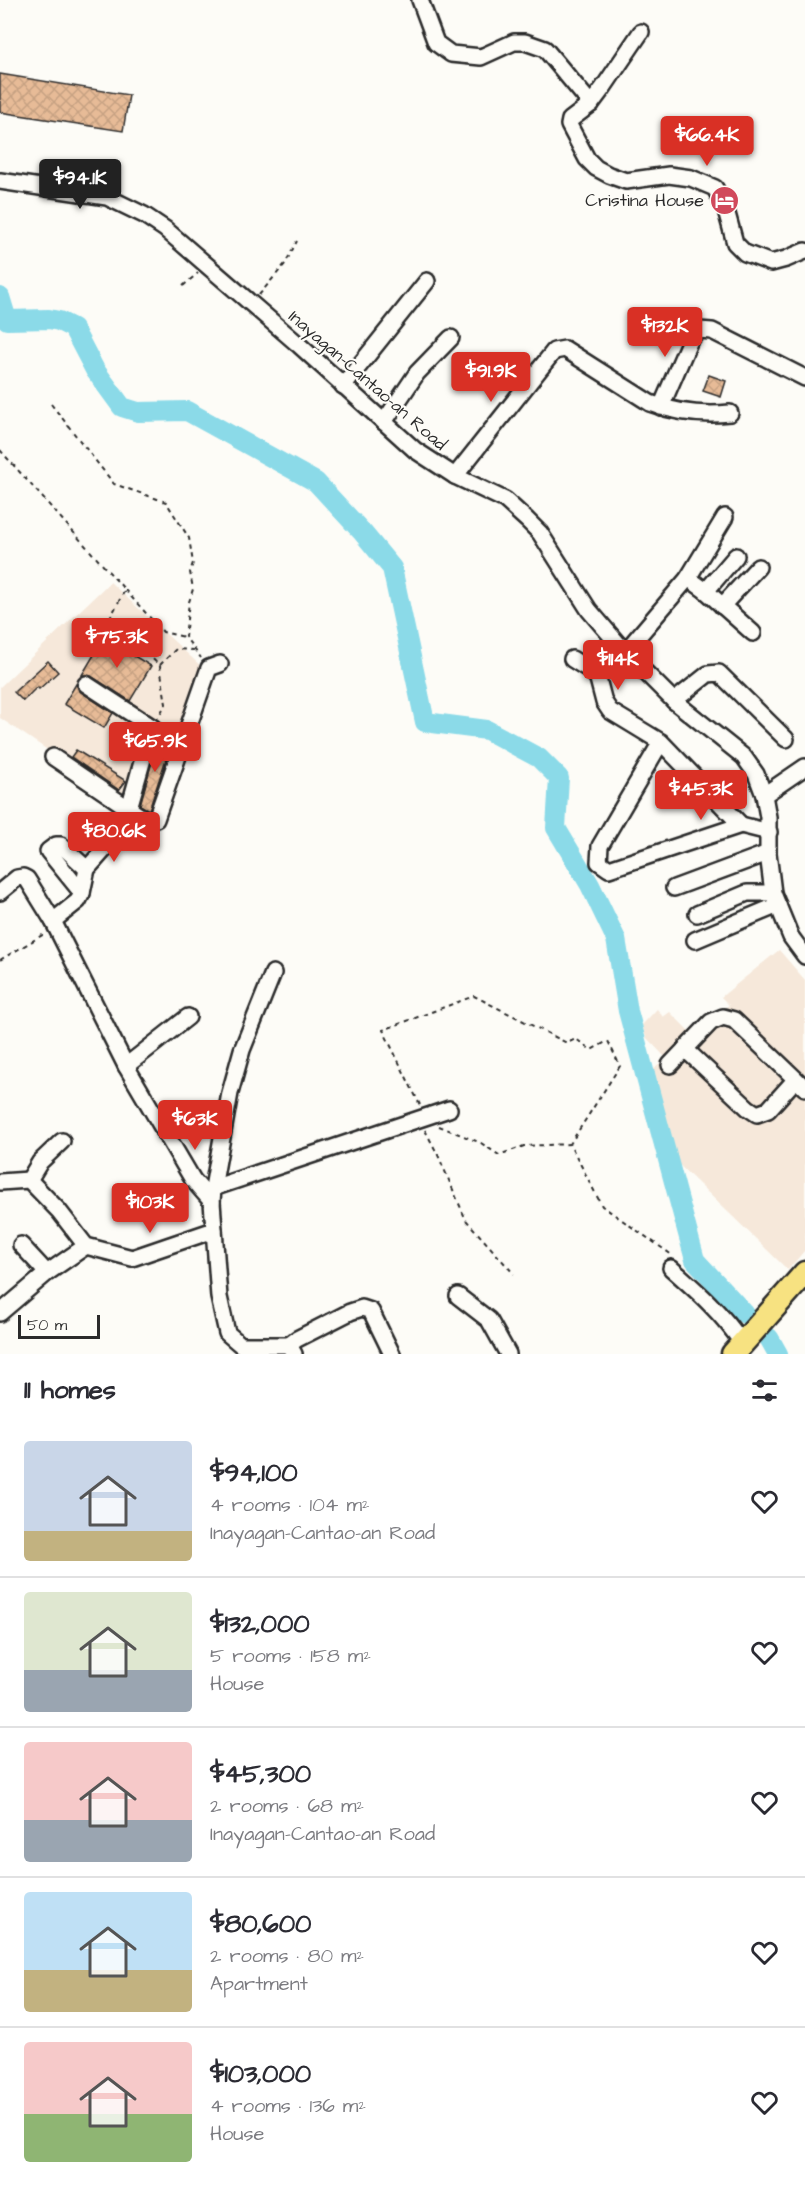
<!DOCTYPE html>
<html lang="en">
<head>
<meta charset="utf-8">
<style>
  body { margin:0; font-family:"Architects Daughter",sans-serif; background:#f2f2f3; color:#2b2b33; height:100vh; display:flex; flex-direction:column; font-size:22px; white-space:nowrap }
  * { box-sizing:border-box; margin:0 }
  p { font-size:20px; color:#7c7c81 }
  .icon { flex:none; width:33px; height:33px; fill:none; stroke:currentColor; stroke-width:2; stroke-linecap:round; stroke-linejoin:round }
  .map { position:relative; height:1354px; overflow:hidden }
  .details { display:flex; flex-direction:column; background:#fff; flex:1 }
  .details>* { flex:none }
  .scale { position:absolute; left:18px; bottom:15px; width:82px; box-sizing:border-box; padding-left:6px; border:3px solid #2b2b2b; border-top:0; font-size:16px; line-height:21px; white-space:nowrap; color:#2b2b2b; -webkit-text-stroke:4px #fdfcf7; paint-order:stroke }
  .price { position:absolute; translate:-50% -51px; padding:0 14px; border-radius:6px; background:#d93025; color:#fff; font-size:20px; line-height:39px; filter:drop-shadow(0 2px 3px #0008) }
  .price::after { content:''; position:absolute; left:50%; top:36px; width:18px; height:14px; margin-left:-9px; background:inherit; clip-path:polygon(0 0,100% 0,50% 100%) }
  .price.on { background:#222; color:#fff }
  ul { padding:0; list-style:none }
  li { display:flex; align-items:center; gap:18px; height:150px; padding:0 24px }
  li+li { border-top:2px solid #e1e1e2 }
  li span { display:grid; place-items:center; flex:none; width:168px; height:120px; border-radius:6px; color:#555 }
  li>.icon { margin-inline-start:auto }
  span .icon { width:72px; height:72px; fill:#fffc; stroke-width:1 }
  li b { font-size:26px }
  h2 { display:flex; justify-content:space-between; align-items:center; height:72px; padding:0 24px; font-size:26px }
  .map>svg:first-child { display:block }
  .built { fill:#f6e8da }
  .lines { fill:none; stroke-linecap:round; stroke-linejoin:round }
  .river { stroke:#8bdae8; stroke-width:20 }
  .building { fill:url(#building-cross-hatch); stroke:#2b2b2b; stroke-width:1.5 }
  .minor-casing { stroke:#2b2b2b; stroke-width:20 }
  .highway-casing { stroke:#2b2b2b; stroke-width:27 }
  .path { stroke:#2b2b2b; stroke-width:2; stroke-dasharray:4.5 4.5; stroke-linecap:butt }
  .minor { stroke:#fdfcf7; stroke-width:15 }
  .highway { stroke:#f7e281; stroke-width:22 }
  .labels { text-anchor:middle; stroke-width:4.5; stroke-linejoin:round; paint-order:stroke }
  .poi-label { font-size:18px; fill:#2b2b2b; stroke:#fdfcf7; text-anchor:end }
  .street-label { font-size:18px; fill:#2b2b2b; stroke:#fdfcf7 }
</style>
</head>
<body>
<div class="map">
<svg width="805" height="1354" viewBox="0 0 805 1354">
  <defs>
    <pattern id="building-cross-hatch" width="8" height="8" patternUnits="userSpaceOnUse" patternTransform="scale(1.5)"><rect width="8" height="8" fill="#e7bb97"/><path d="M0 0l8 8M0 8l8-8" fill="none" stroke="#c6a182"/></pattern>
  </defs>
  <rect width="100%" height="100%" fill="#fdfcf7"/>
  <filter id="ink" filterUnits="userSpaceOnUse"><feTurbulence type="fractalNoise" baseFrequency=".0167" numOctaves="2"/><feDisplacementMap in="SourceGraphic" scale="12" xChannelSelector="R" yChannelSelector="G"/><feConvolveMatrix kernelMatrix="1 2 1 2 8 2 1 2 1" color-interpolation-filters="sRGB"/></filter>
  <g filter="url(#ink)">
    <!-- built -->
    <g class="built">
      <polygon points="110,582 204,669 150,819 0,718 0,687"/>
      <polygon points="779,950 805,980 805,1250 788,1270 672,1158 651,1072 666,1058 646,1037 642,1025 657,1009 663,1017 670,1012 691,1033 729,1005 721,997"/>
    </g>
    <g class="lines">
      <!-- river -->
      <g class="river">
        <polyline points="0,297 7,320 49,319 59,321 73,328 95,370 122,407 138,412 187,411 316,482 363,533 392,568 425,722 487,730 539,758 559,778 556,828 590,885 616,939 628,1011 695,1260 745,1314"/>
        <polyline points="769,1338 778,1354"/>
      </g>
    </g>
    <!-- building -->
    <g class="building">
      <polygon points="0,74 129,95 123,131 0,112"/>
      <polygon points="709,375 726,381 721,397 703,391"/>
      <polygon points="104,638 151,666 130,701 91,676 82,675"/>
      <polygon points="48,661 58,672 39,689 37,687 23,701 14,692"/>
      <polygon points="76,684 81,692 113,713 104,728 64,704"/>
      <polygon points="158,740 171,744 149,810 140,805"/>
      <polygon points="76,750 126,781 119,790 71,757"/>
    </g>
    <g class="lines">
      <defs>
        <g id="minor">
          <polyline points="420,0 436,43 451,54 481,57 514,42 525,42 545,49 591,104"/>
          <polyline points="641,32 603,88 591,104 570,120 569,125 587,159 596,168 609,175 626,181 669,175 691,178 715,188 726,210 735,243 745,253 771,263 786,259 805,251"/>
          <polyline points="0,181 107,197 144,215 165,229 299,345 415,450 455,476 505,500 527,520 540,533 589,610 625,652 674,701 744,757 756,774 764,795 768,817 768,853 773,893 791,937 805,956"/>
          <polyline points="343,386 427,281"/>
          <polyline points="661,407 690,340 699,330 712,331 805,378"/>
          <polyline points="384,422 417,373 451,338"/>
          <path d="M455,476L554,351L565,349L650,403C677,413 701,416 730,413"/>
          <polyline points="688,578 706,591 753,633"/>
          <polyline points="706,591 736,556"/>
          <polyline points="722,606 758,567"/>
          <polyline points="625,652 688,578 725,517"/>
          <polyline points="572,659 593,672 598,679 604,702 610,711 661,742 741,825 609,869 599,862 600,846 661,742"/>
          <polyline points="86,684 152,727 129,808"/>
          <polyline points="674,701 708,674 719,673 786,739"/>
          <polyline points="53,757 147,821 156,819 209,668 220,664"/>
          <polyline points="764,795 805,767"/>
          <polyline points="741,825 769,832"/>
          <polyline points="674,888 768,853"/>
          <polyline points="0,892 17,878 23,877 27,879 53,921 126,1066 193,1180 212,1202 219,1297 227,1333 241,1345 289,1345 294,1354"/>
          <polyline points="82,893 48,851 56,845 61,845 87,869"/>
          <polyline points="697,914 747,893 773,893"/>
          <polyline points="53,921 78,901 82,893 87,869 136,814"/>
          <polyline points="695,940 778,905"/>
          <polyline points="685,1049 748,1108 757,1114 768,1110 795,1080"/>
          <polyline points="670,1065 711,1022 723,1017 734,1020 805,1088"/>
          <polyline points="126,1066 188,1017"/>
          <polyline points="29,1180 40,1162 62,1141"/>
          <polyline points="0,1182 29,1180 59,1211 86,1246 132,1258 214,1230"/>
          <polyline points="213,1188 230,1093 242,1050 273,973"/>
          <polyline points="212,1202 213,1188 449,1109"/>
          <polyline points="21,1245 47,1273"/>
          <path d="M671,1268C697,1291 723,1314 742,1343"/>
          <polyline points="458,1296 489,1320 508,1354"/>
          <polyline points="0,1313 47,1273 86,1246"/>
          <polyline points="289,1345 297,1339 350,1312 362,1308 371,1311 392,1354"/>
        </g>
        <polyline id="highway" points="733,1354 805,1273"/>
      </defs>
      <!-- minor casing -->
      <use href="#minor" class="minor-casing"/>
      <!-- highway casing -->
      <use href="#highway" class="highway-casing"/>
      <!-- path -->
      <g class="path">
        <polyline points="183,286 198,273"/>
        <polyline points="259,295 285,264 297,241"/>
        <polyline points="51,404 114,484 166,502 189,538 193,563 190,572 193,589 189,602 185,637 201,658"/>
        <polyline points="0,450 125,590 110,618 160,666 166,704 158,717"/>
        <polyline points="125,590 163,632 185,637"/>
        <polyline points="160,665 176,649 196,650"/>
        <polyline points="0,960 46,933"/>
        <polyline points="420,1105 383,1030 474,996 567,1043 576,1039 591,1050 608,1041 620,1066 570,1144"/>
        <polyline points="439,1126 481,1143 499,1155 524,1146 570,1144 602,1206 672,1255"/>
        <polyline points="425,1130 438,1155 466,1220 514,1274"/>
      </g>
      <!-- minor -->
      <use href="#minor" class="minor"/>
      <!-- highway -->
      <use href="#highway" class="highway"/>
    </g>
  </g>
  <!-- icons -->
  <defs>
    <symbol id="hotel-disc" viewBox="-11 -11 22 22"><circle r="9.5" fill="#d1495b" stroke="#fdfcf7"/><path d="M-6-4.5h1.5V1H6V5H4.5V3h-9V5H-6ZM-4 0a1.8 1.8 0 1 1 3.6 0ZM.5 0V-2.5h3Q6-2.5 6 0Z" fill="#fff"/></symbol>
  </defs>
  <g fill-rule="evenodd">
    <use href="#hotel-disc" x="708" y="184" width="33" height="33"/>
  </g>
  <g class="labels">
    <!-- poi labels -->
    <g class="poi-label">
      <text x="704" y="206">Cristina House</text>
    </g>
    <!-- street labels -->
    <g class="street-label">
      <text transform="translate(368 380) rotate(41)" y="6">Inayagan-Cantao-an Road</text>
    </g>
  </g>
</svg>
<div class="scale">50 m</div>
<b class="price" style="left:707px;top:167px">$66.4K</b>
<b class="price on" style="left:80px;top:210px">$94.1K</b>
<b class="price" style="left:665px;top:358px">$132K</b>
<b class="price" style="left:491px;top:403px">$91.9K</b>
<b class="price" style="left:117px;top:669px">$75.3K</b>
<b class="price" style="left:618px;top:691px">$114K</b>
<b class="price" style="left:155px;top:773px">$65.9K</b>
<b class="price" style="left:701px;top:821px">$45.3K</b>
<b class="price" style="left:114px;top:863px">$80.6K</b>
<b class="price" style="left:195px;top:1151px">$63K</b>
<b class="price" style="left:150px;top:1234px">$103K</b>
</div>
<section class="details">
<h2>11 homes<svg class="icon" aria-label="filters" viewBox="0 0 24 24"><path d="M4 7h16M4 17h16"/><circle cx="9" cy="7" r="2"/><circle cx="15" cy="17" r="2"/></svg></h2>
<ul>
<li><span style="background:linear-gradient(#c9d6e8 75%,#c2b280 0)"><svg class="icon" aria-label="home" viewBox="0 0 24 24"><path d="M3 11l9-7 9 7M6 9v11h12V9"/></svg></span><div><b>$94,100</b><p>4 rooms · 104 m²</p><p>Inayagan-Cantao-an Road</p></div><svg class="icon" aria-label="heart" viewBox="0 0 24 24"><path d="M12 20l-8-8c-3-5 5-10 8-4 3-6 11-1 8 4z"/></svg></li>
<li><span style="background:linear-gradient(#dfe7d0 65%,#9aa5b1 0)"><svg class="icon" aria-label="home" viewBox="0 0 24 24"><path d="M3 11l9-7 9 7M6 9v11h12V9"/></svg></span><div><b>$132,000</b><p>5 rooms · 158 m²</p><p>House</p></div><svg class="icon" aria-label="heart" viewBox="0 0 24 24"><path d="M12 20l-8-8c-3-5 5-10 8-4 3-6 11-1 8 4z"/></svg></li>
<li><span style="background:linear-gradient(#f6c9c9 65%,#9aa5b1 0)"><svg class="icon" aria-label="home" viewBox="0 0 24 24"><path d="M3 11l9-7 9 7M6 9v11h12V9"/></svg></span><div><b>$45,300</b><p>2 rooms · 68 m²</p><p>Inayagan-Cantao-an Road</p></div><svg class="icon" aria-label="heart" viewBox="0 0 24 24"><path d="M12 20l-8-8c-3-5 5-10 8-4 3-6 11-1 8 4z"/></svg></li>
<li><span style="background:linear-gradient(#bfe0f5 65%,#c2b280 0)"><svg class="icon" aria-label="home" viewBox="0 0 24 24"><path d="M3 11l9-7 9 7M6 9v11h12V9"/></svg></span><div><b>$80,600</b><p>2 rooms · 80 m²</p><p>Apartment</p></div><svg class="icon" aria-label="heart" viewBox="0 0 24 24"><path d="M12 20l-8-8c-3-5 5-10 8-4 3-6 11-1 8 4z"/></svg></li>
<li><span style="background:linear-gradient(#f6c9c9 60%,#8fb573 0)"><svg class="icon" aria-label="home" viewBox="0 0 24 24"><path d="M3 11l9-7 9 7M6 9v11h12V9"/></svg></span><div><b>$103,000</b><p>4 rooms · 136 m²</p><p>House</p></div><svg class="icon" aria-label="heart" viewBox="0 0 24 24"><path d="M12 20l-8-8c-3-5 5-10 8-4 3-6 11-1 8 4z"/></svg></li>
</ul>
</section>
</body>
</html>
